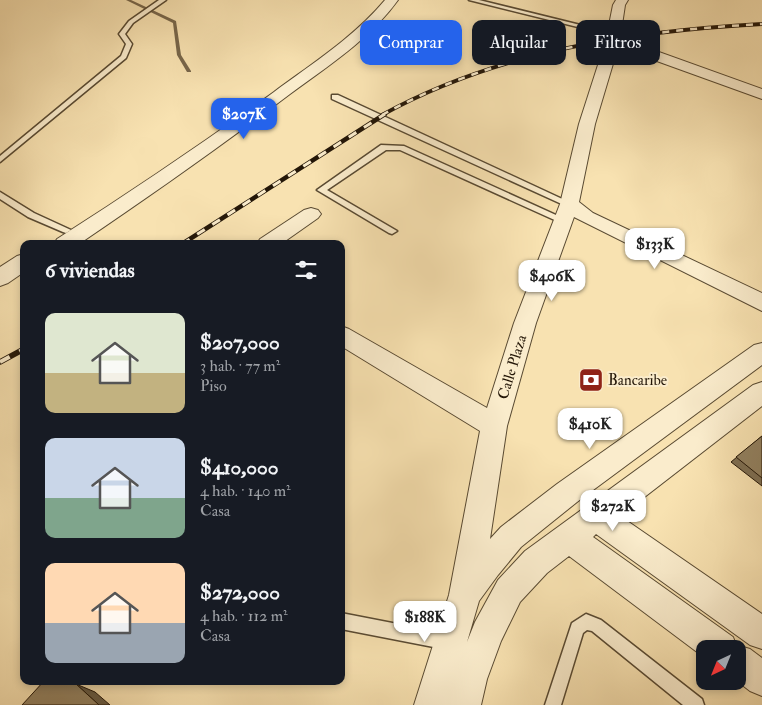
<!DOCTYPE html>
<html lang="es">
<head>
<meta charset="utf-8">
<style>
  body { margin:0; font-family:"IM FELL Double Pica",serif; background:#242831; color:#f1f3f6; height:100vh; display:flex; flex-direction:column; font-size:19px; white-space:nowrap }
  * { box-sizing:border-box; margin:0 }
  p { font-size:16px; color:#9ea1a6 }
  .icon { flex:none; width:28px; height:28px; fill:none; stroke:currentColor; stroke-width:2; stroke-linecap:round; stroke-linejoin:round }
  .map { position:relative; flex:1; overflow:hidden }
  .panel { position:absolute; left:20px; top:240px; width:325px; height:445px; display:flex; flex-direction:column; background:#171b24; border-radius:10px; box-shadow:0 2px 8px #0003 }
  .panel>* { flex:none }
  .hud { position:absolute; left:360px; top:20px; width:326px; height:45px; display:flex; gap:10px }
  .needle { width:32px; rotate:223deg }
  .controls { position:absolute; left:696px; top:640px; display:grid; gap:10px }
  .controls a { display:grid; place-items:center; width:50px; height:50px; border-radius:10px; background:#171b24; box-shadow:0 2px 8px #0003; font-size:25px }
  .price { position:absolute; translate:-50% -42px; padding:0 11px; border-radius:10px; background:#fff; color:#222; font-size:16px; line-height:32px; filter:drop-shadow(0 1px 2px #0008) }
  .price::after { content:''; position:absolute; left:50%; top:30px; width:15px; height:11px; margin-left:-8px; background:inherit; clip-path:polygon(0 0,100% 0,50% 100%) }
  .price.on { background:#2563eb; color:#fff }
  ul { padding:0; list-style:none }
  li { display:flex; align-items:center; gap:15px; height:125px; padding:0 25px }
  li span { display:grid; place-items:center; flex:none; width:140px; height:100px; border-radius:10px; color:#555 }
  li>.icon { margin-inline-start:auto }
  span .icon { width:60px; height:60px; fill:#fffc; stroke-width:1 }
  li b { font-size:21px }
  h2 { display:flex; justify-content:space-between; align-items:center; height:60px; padding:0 25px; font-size:21px }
  .chip { padding:0 18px; border-radius:10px; background:#171b24; box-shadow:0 2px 8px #0003; font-size:18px; line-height:45px }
  .chip.on { background:#2563eb; color:#fff }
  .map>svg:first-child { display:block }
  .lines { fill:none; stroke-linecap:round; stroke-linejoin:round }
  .stream { fill:#78674b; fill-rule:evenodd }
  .service-casing { stroke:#594a32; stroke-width:3 }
  .minor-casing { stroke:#594a32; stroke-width:2 }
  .service { fill:#faeccc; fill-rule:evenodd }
  .minor { fill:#faeccc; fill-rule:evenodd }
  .rail-far2-casing { stroke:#241708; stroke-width:4 }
  .rail-far1-casing { stroke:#241708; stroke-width:4.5 }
  .rail-casing { stroke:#241708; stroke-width:5.5 }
  .rail-far2 { stroke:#faeccc; stroke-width:2.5; stroke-dasharray:7; stroke-linecap:butt }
  .rail-far1 { stroke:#faeccc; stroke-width:3; stroke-dasharray:9; stroke-linecap:butt }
  .rail { stroke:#faeccc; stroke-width:4; stroke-dasharray:11; stroke-linecap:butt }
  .wall { fill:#7e6f53; stroke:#241708 }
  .shaded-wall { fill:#665a43; stroke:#241708 }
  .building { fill:#928160; stroke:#241708 }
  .labels { text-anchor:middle; stroke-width:4; stroke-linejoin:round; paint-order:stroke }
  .street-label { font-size:15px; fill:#241708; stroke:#faeccc }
  .poi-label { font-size:15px; fill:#241708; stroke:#faeccc; text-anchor:start }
</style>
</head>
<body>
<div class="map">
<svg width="762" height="705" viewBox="0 0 762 705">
  <rect width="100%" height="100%" fill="#f8e2b1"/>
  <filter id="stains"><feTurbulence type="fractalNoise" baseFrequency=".004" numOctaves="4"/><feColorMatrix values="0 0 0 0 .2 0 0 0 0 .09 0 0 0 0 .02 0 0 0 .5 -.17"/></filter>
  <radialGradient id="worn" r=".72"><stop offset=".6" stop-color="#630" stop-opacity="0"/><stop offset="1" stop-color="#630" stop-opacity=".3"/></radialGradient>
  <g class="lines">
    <!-- stream -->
    <polygon class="stream" points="126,0 131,0 176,21 181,55 191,71 191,72 187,72 177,55 173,23"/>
    <defs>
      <g id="service">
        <polygon points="159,0 166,0 133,23 125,34 132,44 126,58 0,162 0,156 121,56 126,44 119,34 129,21"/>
        <polygon points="469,0 479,0 617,34 614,36"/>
        <polygon points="332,95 338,95 573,204 569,207 566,206 332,99"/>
        <polygon points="381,145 404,146 567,220 562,223 559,222 400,150 386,150 327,190 397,231 392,234 389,233 317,190"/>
        <polygon points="0,192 34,213 71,230 66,233 63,232 28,217 0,199"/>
        <polygon points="341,613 449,634 455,636 457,642 455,648 449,650 341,629"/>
        <polygon points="586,614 601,620 702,699 704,705 683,705 592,631 587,630 583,633 561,705 545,705 572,623"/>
      </g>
      <g id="minor">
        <path d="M385,0H398C370,39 328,66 290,94C221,146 150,196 79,244H54L57,239C131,192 203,143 274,92C313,63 354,37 385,0Z"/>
        <polygon points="616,0 628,0 625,5 620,38 762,89 762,99 618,47 595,124 579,202 593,213 762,293 762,311 574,217 536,323 507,426 490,539 501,527 557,484 754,345 762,343 762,365 577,502 521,547 498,575 479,601 467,642 475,622 498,580 525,551 753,385 762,382 762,406 620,516 762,614 762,649 750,645 596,534 593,537 733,637 736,645 750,649 762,658 762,696 750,691 737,681 738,649 705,649 705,658 569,556 547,573 520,602 501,641 487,679 481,705 414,705 449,595 480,431 341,346 341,326 349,329 487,408 514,323 560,204 579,124 606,40 613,5"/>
        <polygon points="311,208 318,210 321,214 318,218 281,244 257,244 260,239 304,210"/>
        <polygon points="24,254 24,272 8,283 0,286 0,267 17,256"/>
      </g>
    </defs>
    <!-- service casing -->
    <use href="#service" class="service-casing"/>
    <!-- minor casing -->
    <use href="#minor" class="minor-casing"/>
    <!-- service -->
    <use href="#service" class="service"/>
    <!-- minor -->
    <use href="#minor" class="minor"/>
    <defs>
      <path id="rail-far2" d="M382,115C498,51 632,31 762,24"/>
      <polyline id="rail-far1" points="182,244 385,114"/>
      <polyline id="rail" points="0,362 24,349"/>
    </defs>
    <!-- rail-far2 casing -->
    <use href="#rail-far2" class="rail-far2-casing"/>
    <!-- rail-far1 casing -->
    <use href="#rail-far1" class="rail-far1-casing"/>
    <!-- rail casing -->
    <use href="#rail" class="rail-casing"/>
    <!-- rail-far2 -->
    <use href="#rail-far2" class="rail-far2"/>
    <!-- rail-far1 -->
    <use href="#rail-far1" class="rail-far1"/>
    <!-- rail -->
    <use href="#rail" class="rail"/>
  </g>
  <!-- wall -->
  <polygon class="wall" points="762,436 762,486 731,462"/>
  <!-- shaded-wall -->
  <polygon class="shaded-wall" points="76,684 95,692 110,705 99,705"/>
  <!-- building -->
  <g class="building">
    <polygon points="762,436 762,478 736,457"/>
    <polygon points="44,681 59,681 76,684 99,705 22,705"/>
  </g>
  <!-- icons -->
  <defs>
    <symbol id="bank-square" viewBox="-11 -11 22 22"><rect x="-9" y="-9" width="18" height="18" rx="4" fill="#8f2418" stroke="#faeccc"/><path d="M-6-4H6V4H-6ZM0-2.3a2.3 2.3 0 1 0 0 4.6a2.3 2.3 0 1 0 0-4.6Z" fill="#fff"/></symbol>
  </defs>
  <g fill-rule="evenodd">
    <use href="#bank-square" x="577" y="366" width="28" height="28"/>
  </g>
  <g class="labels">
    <!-- street labels -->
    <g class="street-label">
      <text transform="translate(512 367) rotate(-73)" y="5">Calle Plaza</text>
    </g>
    <!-- poi labels -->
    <g class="poi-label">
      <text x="608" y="385">Bancaribe</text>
    </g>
  </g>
  <rect width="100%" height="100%" filter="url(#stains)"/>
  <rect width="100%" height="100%" fill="url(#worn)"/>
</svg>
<div class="controls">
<a><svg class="needle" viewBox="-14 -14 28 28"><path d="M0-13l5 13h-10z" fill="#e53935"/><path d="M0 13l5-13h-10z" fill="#9ea1a6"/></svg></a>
</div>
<b class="price on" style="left:244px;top:140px">$207K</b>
<b class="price" style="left:655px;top:270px">$133K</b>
<b class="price" style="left:552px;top:302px">$406K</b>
<b class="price" style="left:590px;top:450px">$410K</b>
<b class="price" style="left:613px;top:532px">$272K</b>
<b class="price" style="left:425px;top:643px">$188K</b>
<div class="hud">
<a class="chip on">Comprar</a>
<a class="chip">Alquilar</a>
<a class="chip">Filtros</a>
</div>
<section class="panel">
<h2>6 viviendas<svg class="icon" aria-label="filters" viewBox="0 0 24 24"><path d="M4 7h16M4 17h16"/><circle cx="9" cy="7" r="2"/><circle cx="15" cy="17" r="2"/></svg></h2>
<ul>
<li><span style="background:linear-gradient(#dfe7d0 60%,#c2b280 0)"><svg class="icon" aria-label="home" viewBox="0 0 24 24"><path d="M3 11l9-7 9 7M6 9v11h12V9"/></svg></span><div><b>$207,000</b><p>3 hab. · 77 m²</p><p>Piso</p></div></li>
<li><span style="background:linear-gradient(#c9d6e8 60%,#7fa58c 0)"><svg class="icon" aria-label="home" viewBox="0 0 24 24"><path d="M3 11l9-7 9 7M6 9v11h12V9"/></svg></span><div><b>$410,000</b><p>4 hab. · 140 m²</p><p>Casa</p></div></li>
<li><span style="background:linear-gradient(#ffd9b3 60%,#9aa5b1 0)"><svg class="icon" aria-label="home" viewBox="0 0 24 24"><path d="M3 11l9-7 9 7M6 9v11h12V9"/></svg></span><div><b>$272,000</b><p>4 hab. · 112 m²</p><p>Casa</p></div></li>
</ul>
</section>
</div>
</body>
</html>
